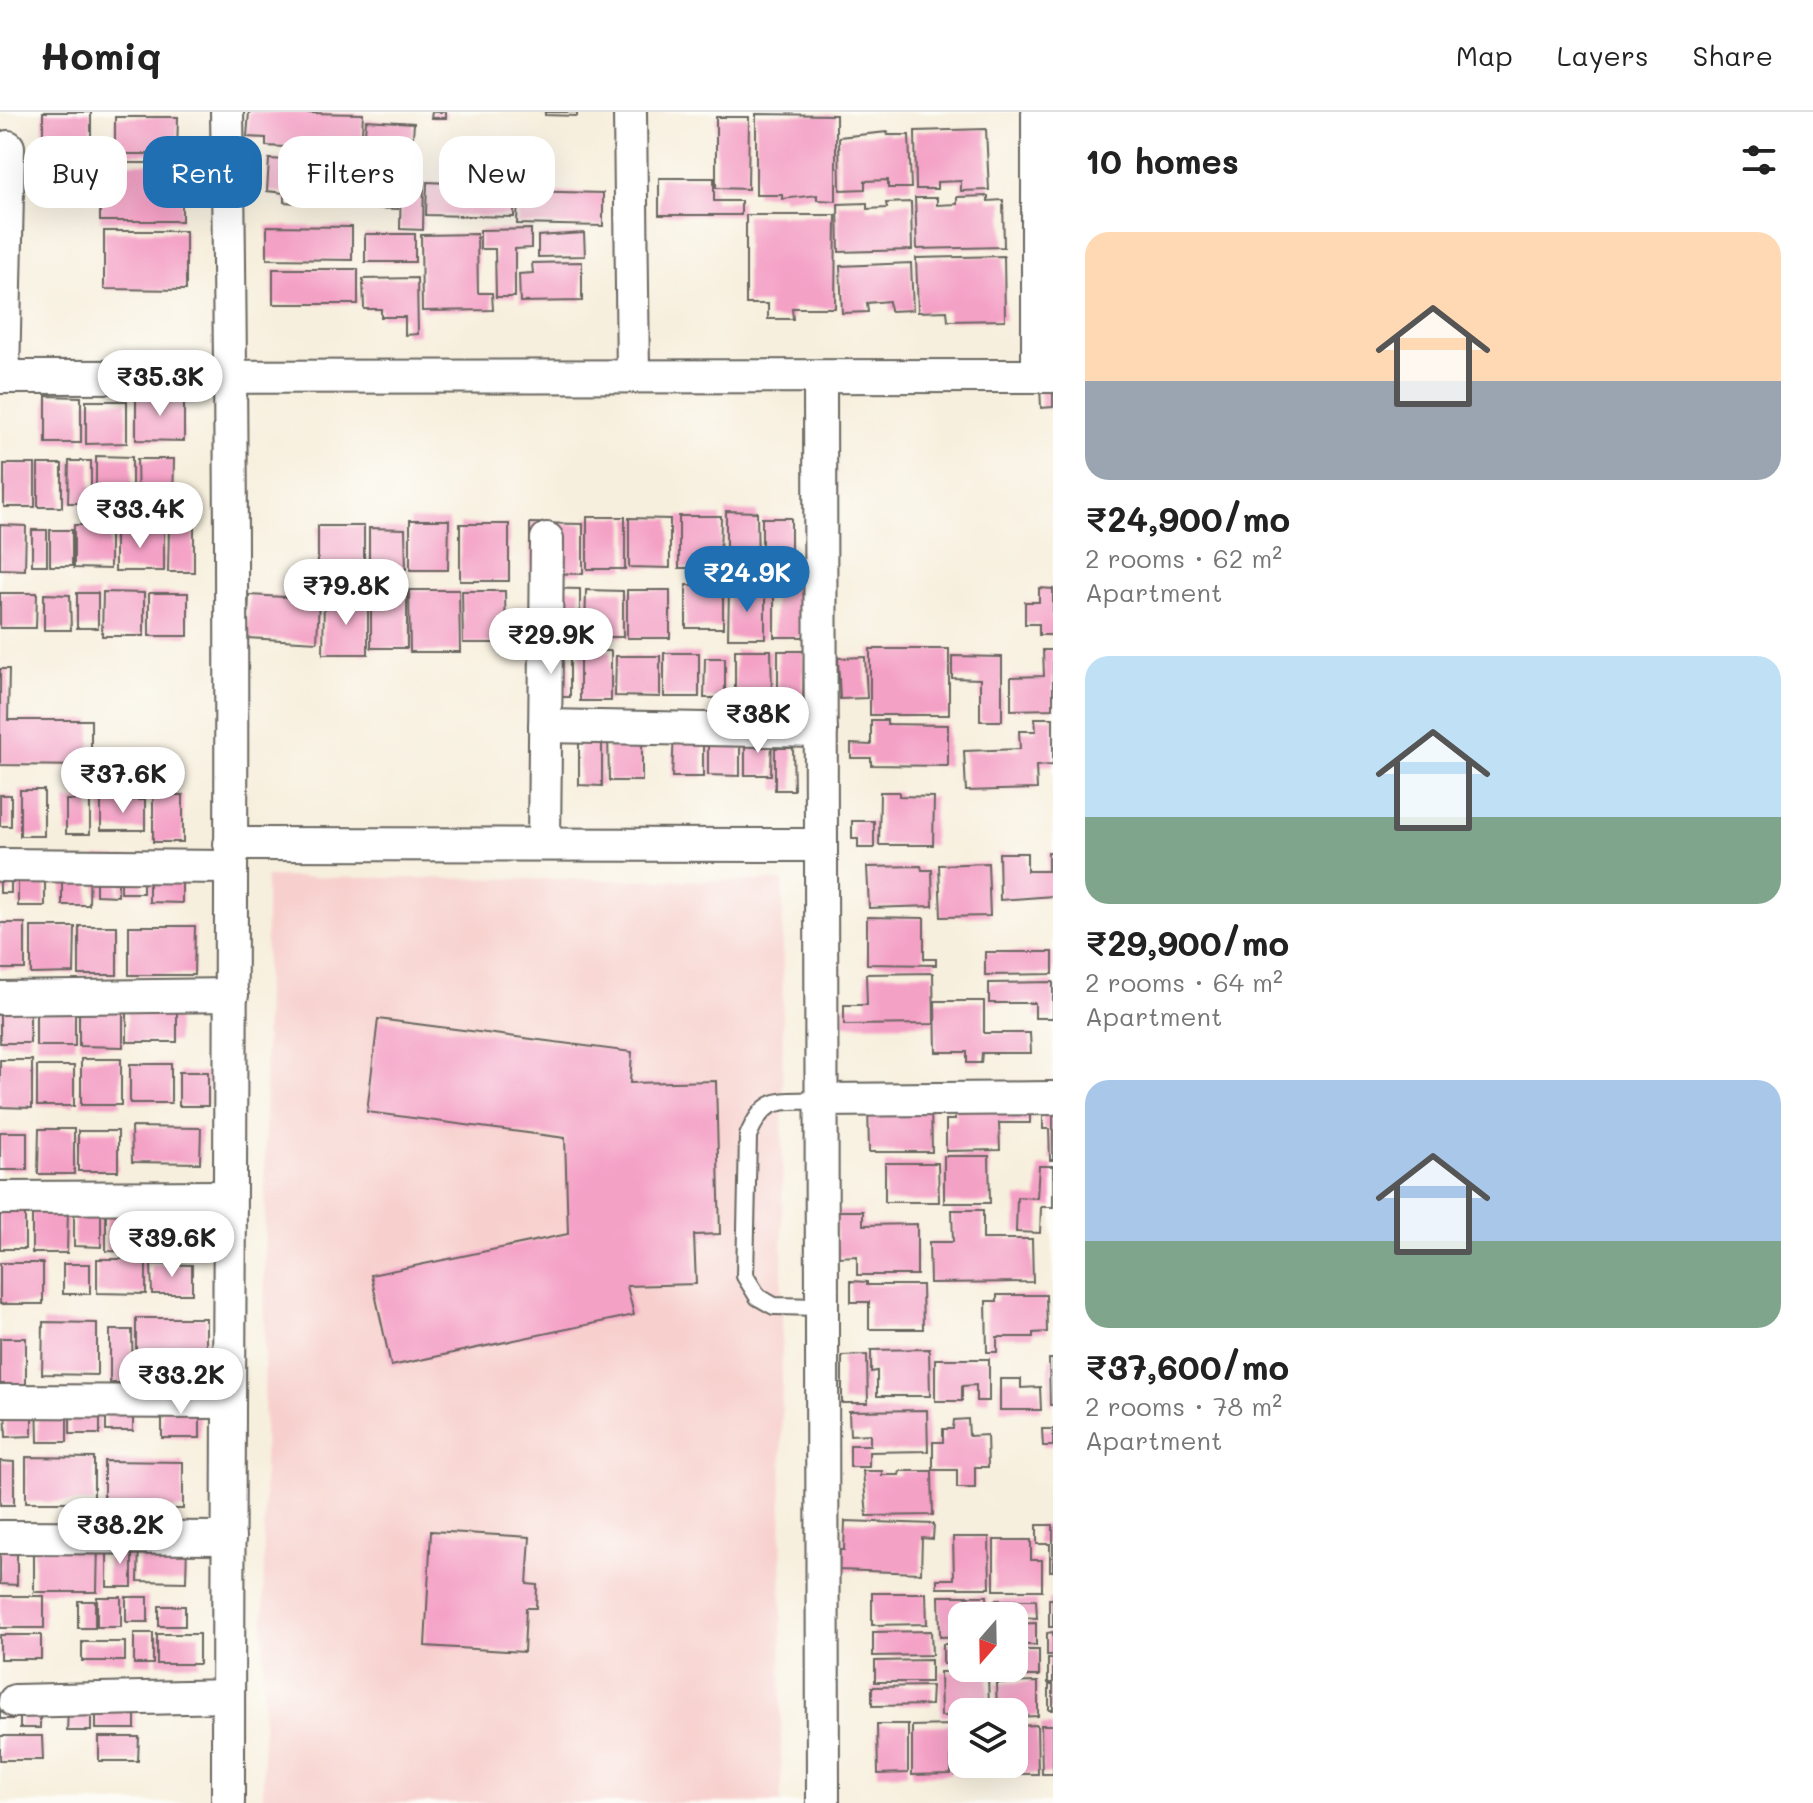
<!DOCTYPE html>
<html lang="en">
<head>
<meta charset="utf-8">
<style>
  body { margin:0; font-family:Mali,sans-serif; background:#f2f2f2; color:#222; height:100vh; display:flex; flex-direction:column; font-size:30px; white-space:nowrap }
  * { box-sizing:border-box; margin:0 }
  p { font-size:26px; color:#767676 }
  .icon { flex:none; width:44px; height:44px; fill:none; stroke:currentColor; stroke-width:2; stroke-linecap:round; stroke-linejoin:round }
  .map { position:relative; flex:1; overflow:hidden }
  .sheet { display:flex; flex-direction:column; background:#fff; width:760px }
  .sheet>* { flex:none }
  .top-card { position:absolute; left:24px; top:24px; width:760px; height:72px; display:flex; gap:16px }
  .needle { width:52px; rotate:200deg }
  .controls { position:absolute; left:948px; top:1490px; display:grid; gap:16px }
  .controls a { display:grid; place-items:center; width:80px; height:80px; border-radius:16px; background:#fff; box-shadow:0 8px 32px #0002; font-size:40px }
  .price { position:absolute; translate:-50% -68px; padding:0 18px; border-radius:28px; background:#fff; color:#222; font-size:26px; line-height:52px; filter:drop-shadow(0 2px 4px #0008) }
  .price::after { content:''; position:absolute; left:50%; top:48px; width:24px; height:18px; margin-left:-12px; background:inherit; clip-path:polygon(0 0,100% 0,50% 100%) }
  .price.selected { background:#1f6fb2; color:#fff }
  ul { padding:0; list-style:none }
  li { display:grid; align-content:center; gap:16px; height:424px; padding:0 32px }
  li span { display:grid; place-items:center; height:248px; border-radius:24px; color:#555 }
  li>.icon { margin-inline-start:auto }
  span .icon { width:144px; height:144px; fill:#fffc; stroke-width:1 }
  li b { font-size:34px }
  h2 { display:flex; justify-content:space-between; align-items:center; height:96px; padding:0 32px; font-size:34px }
  .pill { padding:0 28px; border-radius:24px; background:#fff; box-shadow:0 8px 32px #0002; font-size:28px; line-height:72px }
  .pill.selected { background:#1f6fb2; color:#fff }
  header { display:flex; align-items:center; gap:48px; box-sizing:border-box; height:112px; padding:0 40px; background:#fff; border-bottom:2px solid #e0e0e0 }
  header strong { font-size:38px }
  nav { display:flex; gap:44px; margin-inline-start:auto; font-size:28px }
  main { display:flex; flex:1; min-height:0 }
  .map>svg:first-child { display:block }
  .built { fill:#f7d0cd }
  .building { fill:#f4a1c6 }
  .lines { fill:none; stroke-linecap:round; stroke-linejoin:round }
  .service-casing { stroke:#696660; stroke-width:20 }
  .minor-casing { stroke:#696660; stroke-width:36 }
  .service { stroke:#fff; stroke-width:16 }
  .minor { stroke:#fff; stroke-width:32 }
</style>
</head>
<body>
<header>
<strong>Homiq</strong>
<nav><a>Map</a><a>Layers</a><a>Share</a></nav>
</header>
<main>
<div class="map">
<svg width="1053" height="1691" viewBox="0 0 1053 1691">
  <rect width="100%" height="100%" fill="#fdfcf7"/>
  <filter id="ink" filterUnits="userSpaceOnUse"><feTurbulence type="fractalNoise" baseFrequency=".0125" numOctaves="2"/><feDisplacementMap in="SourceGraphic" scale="16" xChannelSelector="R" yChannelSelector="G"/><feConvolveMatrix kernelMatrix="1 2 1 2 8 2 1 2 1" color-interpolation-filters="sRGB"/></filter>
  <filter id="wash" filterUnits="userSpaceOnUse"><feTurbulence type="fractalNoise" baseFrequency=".006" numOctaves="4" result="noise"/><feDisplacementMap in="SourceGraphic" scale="32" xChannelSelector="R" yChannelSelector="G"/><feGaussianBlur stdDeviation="1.8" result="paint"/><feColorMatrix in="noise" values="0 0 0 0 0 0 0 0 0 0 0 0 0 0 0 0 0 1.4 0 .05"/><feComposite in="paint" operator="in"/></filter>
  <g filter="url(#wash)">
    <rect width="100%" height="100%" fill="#f7efdd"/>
    <!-- built -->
    <polygon class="built" points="266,765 783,769 781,1691 263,1691"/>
    <g id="blocks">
      <!-- building -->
      <g class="building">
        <polygon points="43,0 91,0 91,51 80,51 80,63 57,62 57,51 43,51"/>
        <polygon points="249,0 363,2 361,39 266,34 266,26 247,25"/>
        <polygon points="432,0 446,0 446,6 431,6"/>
        <polygon points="545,0 577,0 577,4 545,3"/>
        <polygon points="756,2 836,3 836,89 817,88 817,83 782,87 782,83 756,83"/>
        <polygon points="115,5 178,5 177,42 115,42"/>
        <polygon points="716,5 749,5 748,77 716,76"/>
        <polygon points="366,8 414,11 413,25 388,23 387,39 364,37"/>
        <polygon points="986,17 989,78 961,79 961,69 937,70 937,77 916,77 915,19"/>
        <polygon points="888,20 887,23 909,23 911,76 888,76 888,68 865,69 865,77 840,78 839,25"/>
        <polygon points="269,47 360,52 357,95 284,90 284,81 267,79"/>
        <rect x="100" y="51" width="82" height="58"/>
        <polygon points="367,58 385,60 384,85 399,86 398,97 365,96"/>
        <polygon points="659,66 714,66 714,89 741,89 741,103 659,103"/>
        <polygon points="401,68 424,68 423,118 400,117"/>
        <polygon points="427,70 470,72 469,88 514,89 514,105 426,103"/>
        <polygon points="518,79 603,81 603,114 517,112"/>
        <polygon points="988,84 988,89 1003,88 1004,135 917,137 915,86 937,86 937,93 957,92 957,85"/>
        <polygon points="911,90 912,138 839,140 838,92 867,91 867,97 887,96 886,91"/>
        <polygon points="746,103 836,103 835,196 792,196 793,207 768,207 768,192 746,192"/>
        <polygon points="267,114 352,115 352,148 267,147"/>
        <polygon points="531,117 531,136 515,137 515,185 496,185 495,137 480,137 480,118"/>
        <polygon points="104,119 186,119 186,178 104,177"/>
        <polygon points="584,121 585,144 538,145 538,124"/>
        <rect x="365" y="122" width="50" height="28"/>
        <polygon points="477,122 478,181 492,181 493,198 422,199 421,123"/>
        <polygon points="1004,144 1005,208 948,209 947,199 918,200 916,146"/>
        <polygon points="582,150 582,189 520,190 519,162 533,161 532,151"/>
        <polygon points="911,151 913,198 890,199 889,189 867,191 868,200 842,201 840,154"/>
        <rect x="273" y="157" width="85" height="35"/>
        <polygon points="417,166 418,222 405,223 405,205 381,205 381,197 364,197 363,167"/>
        <polygon points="1040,274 1053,274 1053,295 1041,296"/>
        <polygon points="46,284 81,285 81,331 46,331"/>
        <polygon points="136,284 184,284 184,329 136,328"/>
        <polygon points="86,289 127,289 127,331 86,332"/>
        <polygon points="96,344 132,345 132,390 96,390"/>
        <polygon points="137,347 174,347 173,392 138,392"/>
        <polygon points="69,349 91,349 91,391 68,391"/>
        <rect x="4" y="352" width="31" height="43"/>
        <rect x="38" y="352" width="24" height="43"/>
        <polygon points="726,399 757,400 758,453 726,452"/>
        <polygon points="679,404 721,404 720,456 679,456"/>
        <rect x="587" y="405" width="38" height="52"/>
        <polygon points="629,406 670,407 670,456 629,455"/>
        <rect x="762" y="406" width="29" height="48"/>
        <polygon points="410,408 449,408 448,458 410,458"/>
        <polygon points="530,411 583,412 583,462 530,461"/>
        <rect x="460" y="412" width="49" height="57"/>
        <polygon points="0,413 26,414 25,458 0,457"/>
        <polygon points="74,413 110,413 110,457 74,456"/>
        <polygon points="169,414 194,415 194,460 168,460"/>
        <rect x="318" y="414" width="46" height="47"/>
        <polygon points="369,416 405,417 406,457 369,457"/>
        <rect x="115" y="417" width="49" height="42"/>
        <rect x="32" y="418" width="15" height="35"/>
        <rect x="50" y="418" width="22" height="36"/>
        <rect x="774" y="472" width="33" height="53"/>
        <rect x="686" y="473" width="37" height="43"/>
        <polygon points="534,476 580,477 580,528 534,528"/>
        <polygon points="1039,476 1053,477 1053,523 1039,523 1039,512 1025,512 1025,490 1039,490"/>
        <polygon points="729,477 765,477 765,526 728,526"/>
        <polygon points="409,478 459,478 460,540 410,540"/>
        <polygon points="586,478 623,479 623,525 585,525"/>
        <rect x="627" y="478" width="43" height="48"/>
        <polygon points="462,479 505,479 506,531 463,531"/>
        <polygon points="103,480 144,481 144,524 102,524"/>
        <rect x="371" y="480" width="36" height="56"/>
        <polygon points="0,481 37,481 36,516 0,516"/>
        <rect x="77" y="481" width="21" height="35"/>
        <rect x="149" y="481" width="39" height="43"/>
        <polygon points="44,482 70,483 71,518 44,518"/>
        <polygon points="249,483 319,487 317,530 247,526"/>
        <polygon points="324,487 368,487 368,542 323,542"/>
        <rect x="870" y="537" width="79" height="66"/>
        <polygon points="735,538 771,538 772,584 735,584"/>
        <polygon points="1043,538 1053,538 1053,597 1011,598 1011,565 1044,564"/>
        <rect x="580" y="539" width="31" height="50"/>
        <polygon points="778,539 804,539 803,596 778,596"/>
        <rect x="664" y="541" width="35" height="44"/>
        <polygon points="533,542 570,543 570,585 533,585"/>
        <polygon points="616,544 660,544 660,585 615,584"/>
        <polygon points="952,544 1002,545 1002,609 980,609 980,567 952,566"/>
        <polygon points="865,545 867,586 840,587 838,546"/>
        <polygon points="705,546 725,546 725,586 704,586"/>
        <polygon points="0,557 9,557 8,608 91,608 91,654 0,653"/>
        <polygon points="1035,606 1053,606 1053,653 1036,654 1037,677 966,679 964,639 1020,637 1019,619 1036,619"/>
        <polygon points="871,608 887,608 887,612 948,613 948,654 871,653 871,646 851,646 851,632 871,633"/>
        <polygon points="674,620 703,621 703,665 672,665"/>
        <polygon points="608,621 642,622 642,669 609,669"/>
        <polygon points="708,622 740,623 740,664 708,663"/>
        <polygon points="745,622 772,623 771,663 745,663"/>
        <polygon points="579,627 602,627 602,674 579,673"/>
        <polygon points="775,636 793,636 794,678 775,678"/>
        <rect x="20" y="678" width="24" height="46"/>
        <polygon points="880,680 899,680 899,684 934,685 933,733 879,733"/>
        <rect x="0" y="683" width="11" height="31"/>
        <rect x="153" y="683" width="30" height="47"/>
        <rect x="66" y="688" width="24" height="34"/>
        <rect x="101" y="688" width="44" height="30"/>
        <polygon points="852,709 874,709 874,736 858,736 858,727 852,727"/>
        <polygon points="1048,740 1053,740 1053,784 1000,788 999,741 1027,741 1027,759 1048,759"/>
        <polygon points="96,745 118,746 118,784 96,783"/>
        <rect x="0" y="746" width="11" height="35"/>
        <rect x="121" y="746" width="22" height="35"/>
        <polygon points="62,748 90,748 89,793 62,793"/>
        <polygon points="149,751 182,751 182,791 149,790"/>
        <polygon points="988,751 990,804 941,805 939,753"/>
        <polygon points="18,752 45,753 45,794 18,794"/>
        <polygon points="921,754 922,758 932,758 933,794 869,796 867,755"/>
        <polygon points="867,805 924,806 924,847 936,847 936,853 867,852"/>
        <rect x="0" y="811" width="25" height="46"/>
        <rect x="79" y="814" width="38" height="49"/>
        <polygon points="129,814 195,814 194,863 129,863"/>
        <polygon points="31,815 75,815 74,861 31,862"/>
        <polygon points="985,840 1053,840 1053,862 985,863"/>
        <polygon points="933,861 934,912 844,913 844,893 867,893 866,862"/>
        <polygon points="1053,870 1053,906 1035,906 1035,891 989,891 989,871"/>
        <rect x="127" y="886" width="50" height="44"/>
        <rect x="0" y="889" width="30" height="42"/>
        <rect x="36" y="889" width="39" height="45"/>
        <polygon points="935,889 984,889 984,921 1030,921 1031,941 982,941 981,951 967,951 967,940 936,940"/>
        <polygon points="79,890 123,890 123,935 79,934"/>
        <polygon points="378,907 632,940 630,971 716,969 720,1122 694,1123 696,1172 627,1174 634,1203 391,1254 371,1163 568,1122 565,1026 367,1000"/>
        <rect x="81" y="947" width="40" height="46"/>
        <polygon points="0,948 32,948 32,996 0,995"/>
        <rect x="130" y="952" width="41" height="39"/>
        <rect x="37" y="954" width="37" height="40"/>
        <rect x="179" y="960" width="29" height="34"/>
        <polygon points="954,989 1030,989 1030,1011 999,1011 1000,1038 946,1039 946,1008 955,1008"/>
        <polygon points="868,993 931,994 932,1040 869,1040"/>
        <polygon points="1043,999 1053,999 1053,1048 1050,1048 1049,1017 1043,1017"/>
        <polygon points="131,1015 201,1016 200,1051 132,1050"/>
        <polygon points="39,1017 74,1017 74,1062 38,1062"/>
        <rect x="78" y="1019" width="40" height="40"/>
        <rect x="0" y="1020" width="27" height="38"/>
        <polygon points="944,1044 989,1044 990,1091 944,1091"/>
        <polygon points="885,1051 938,1051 939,1090 885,1090"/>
        <polygon points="1039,1054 1053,1054 1053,1095 1041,1095 1040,1121 1016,1120 1017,1085 1037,1086"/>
        <rect x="0" y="1094" width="25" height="43"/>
        <polygon points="32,1096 68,1096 67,1141 32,1141"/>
        <polygon points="74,1097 101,1097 101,1135 74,1134"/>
        <polygon points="952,1098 983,1098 983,1127 1032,1127 1033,1170 930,1171 929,1130 953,1130"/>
        <polygon points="836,1099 863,1099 863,1113 917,1112 917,1163 857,1163 857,1144 837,1145"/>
        <polygon points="106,1100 148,1101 147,1140 106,1139"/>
        <polygon points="152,1100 205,1100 205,1145 152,1144"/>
        <polygon points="97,1147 146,1147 146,1182 97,1181"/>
        <rect x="0" y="1151" width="43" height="41"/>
        <rect x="63" y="1152" width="27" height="30"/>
        <polygon points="151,1152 192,1153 192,1182 152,1182"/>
        <polygon points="851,1169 867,1170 867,1173 922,1173 923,1217 869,1217 869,1190 851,1190"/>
        <polygon points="997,1183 1046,1183 1047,1220 1033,1221 1033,1225 997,1225 997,1240 987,1240 986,1189 997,1189"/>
        <polygon points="136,1206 206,1206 206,1259 136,1258"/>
        <polygon points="43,1210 97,1211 97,1263 42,1262"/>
        <polygon points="110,1218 132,1218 133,1271 110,1271"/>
        <polygon points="0,1226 26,1226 26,1272 0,1273"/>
        <polygon points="929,1237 930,1284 877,1284 877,1259 871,1260 871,1238"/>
        <polygon points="867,1243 868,1291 842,1291 842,1244"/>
        <polygon points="935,1247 989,1247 989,1289 976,1289 976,1273 962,1274 962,1289 935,1289"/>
        <polygon points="1049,1247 1053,1247 1053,1293 1050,1293"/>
        <polygon points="1000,1267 1021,1267 1021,1276 1040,1275 1041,1298 1000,1298"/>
        <rect x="70" y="1277" width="30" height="45"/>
        <polygon points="5,1280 32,1280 32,1324 6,1325"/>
        <polygon points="162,1281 200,1282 200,1326 162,1326"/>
        <rect x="106" y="1282" width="27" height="37"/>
        <polygon points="37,1283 67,1283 67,1330 38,1330"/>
        <polygon points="927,1298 928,1339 869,1340 869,1355 850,1355 850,1333 870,1333 870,1322 850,1323 849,1299"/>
        <polygon points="968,1307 969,1324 987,1323 988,1355 975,1355 975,1376 957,1376 957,1358 933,1358 933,1330 943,1330 943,1317 953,1317 954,1308"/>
        <polygon points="1042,1317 1053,1317 1053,1334 1043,1334"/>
        <polygon points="26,1345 94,1346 94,1390 26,1390"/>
        <polygon points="0,1349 14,1350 14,1393 0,1393"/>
        <polygon points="104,1349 183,1350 183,1397 104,1397"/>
        <polygon points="863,1359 882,1359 882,1363 899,1363 900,1359 932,1359 933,1403 867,1404"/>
        <polygon points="845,1409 934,1412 933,1427 922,1426 921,1461 839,1458 840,1438 844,1438"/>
        <polygon points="1037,1413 1053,1413 1053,1459 1050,1459 1050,1432 1037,1432"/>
        <polygon points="431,1419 530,1425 527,1472 537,1473 536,1496 526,1496 524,1540 425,1534"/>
        <polygon points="953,1425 989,1425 990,1476 937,1476 937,1467 954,1467"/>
        <polygon points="0,1428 17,1428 17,1473 0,1472"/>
        <polygon points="34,1428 98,1429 97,1480 34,1480"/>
        <polygon points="994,1428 1031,1428 1031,1448 1042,1448 1042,1478 994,1478"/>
        <polygon points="139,1430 187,1432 186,1470 138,1469"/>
        <rect x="107" y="1433" width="25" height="42"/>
        <polygon points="872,1481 926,1481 927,1512 872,1513"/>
        <rect x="0" y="1484" width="44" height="32"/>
        <polygon points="939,1484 987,1484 988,1504 962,1504 962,1524 940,1525"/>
        <rect x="97" y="1485" width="24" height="30"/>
        <rect x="126" y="1485" width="22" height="25"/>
        <rect x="1049" y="1487" width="4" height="28"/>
        <polygon points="994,1488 1036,1488 1037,1506 994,1504"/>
        <rect x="78" y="1489" width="17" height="27"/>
        <rect x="159" y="1494" width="26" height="20"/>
        <polygon points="1036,1511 1036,1533 1014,1533 1014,1512"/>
        <polygon points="931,1519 932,1543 873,1544 873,1520"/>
        <polygon points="1053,1520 1053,1543 1047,1543 1047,1521"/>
        <rect x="134" y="1521" width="19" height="31"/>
        <rect x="157" y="1522" width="42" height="30"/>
        <rect x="0" y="1523" width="41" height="24"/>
        <rect x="82" y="1530" width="43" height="19"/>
        <polygon points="943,1532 962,1532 962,1551 943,1552"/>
        <polygon points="1014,1538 1039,1538 1039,1564 999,1564 999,1556 1014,1556"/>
        <rect x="1048" y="1547" width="5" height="24"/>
        <polygon points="931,1548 931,1570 875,1570 875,1549"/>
        <polygon points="988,1559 989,1600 962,1600 962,1604 941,1604 940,1560"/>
        <polygon points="1038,1570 1038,1604 1014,1605 1014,1600 997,1600 996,1571"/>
        <rect x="1049" y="1573" width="4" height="25"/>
        <polygon points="932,1574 931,1593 872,1594 872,1575"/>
        <rect x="96" y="1587" width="39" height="30"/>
        <rect x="0" y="1591" width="14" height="16"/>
        <polygon points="68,1597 91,1597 91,1619 67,1619"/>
        <rect x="20" y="1598" width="20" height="18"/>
        <polygon points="877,1612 908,1612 908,1661 878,1662"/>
        <polygon points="951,1613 951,1662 912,1663 912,1614"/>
        <polygon points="955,1613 962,1613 962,1652 992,1652 992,1663 955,1663"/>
        <polygon points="1037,1613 1038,1662 996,1662 996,1652 1014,1652 1014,1614"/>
        <polygon points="1041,1613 1053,1613 1053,1662 1042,1662"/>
        <polygon points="0,1624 42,1624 43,1648 0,1648"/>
        <polygon points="99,1625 139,1625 138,1649 99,1649"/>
      </g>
    </g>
  </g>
  <g filter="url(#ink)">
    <use href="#blocks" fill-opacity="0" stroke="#696660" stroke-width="2"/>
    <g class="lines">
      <defs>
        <path id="service" d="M821,988C780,991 766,981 748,1024L745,1164L758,1185L774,1194L822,1195"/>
        <g id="minor">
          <path d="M227,0C236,564 228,1127 228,1691"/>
          <polyline points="630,0 633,264"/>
          <polyline points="1038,0 1038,264"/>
          <polyline points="0,265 1053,264"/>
          <polyline points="3,265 8,35"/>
          <polyline points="820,265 823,1691"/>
          <polyline points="545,614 821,619"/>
          <polyline points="230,732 821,733"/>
          <polyline points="544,732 547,427"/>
          <polyline points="0,753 230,755"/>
          <polyline points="0,886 232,883"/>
          <polyline points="821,988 1053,986"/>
          <polyline points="0,1086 229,1085"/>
          <polyline points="0,1289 229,1290"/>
          <polyline points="0,1425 229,1426"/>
          <polyline points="15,1589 228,1584"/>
        </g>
      </defs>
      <!-- service casing -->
      <use href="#service" class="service-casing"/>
      <!-- minor casing -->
      <use href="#minor" class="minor-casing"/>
      <!-- service -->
      <use href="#service" class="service"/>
      <!-- minor -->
      <use href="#minor" class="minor"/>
    </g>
  </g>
</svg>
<div class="controls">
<a><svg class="needle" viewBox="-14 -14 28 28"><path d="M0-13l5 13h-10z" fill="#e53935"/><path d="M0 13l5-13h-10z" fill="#767676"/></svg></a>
<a><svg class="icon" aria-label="layers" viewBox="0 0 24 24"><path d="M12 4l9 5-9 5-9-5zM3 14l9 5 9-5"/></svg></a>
</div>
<b class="price" style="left:160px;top:306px">₹35.3K</b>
<b class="price" style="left:140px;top:438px">₹33.4K</b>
<b class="price selected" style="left:747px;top:502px">₹24.9K</b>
<b class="price" style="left:346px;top:515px">₹79.8K</b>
<b class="price" style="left:551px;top:564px">₹29.9K</b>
<b class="price" style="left:758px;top:643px">₹38K</b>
<b class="price" style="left:123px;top:703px">₹37.6K</b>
<b class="price" style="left:172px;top:1167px">₹39.6K</b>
<b class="price" style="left:181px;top:1304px">₹33.2K</b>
<b class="price" style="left:120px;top:1454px">₹38.2K</b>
<div class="top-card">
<a class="pill">Buy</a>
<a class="pill selected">Rent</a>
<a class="pill">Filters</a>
<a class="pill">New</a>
</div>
</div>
<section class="sheet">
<h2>10 homes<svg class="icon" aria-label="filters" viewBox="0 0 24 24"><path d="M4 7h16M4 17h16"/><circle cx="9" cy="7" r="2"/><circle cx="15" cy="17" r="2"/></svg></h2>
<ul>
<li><span style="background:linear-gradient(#ffd9b3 60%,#9aa5b1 0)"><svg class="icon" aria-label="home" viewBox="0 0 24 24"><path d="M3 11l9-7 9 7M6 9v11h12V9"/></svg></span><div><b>₹24,900/mo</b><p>2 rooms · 62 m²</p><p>Apartment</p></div></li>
<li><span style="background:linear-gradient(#bfe0f5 65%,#7fa58c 0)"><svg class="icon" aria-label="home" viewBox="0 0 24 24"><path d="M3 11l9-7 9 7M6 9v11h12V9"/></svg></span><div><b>₹29,900/mo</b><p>2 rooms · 64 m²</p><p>Apartment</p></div></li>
<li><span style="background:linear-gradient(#a9c7e8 65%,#7fa58c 0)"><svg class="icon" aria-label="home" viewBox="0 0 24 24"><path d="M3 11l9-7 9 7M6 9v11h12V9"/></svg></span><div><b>₹37,600/mo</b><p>2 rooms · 78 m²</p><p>Apartment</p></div></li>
</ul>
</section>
</main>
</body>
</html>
